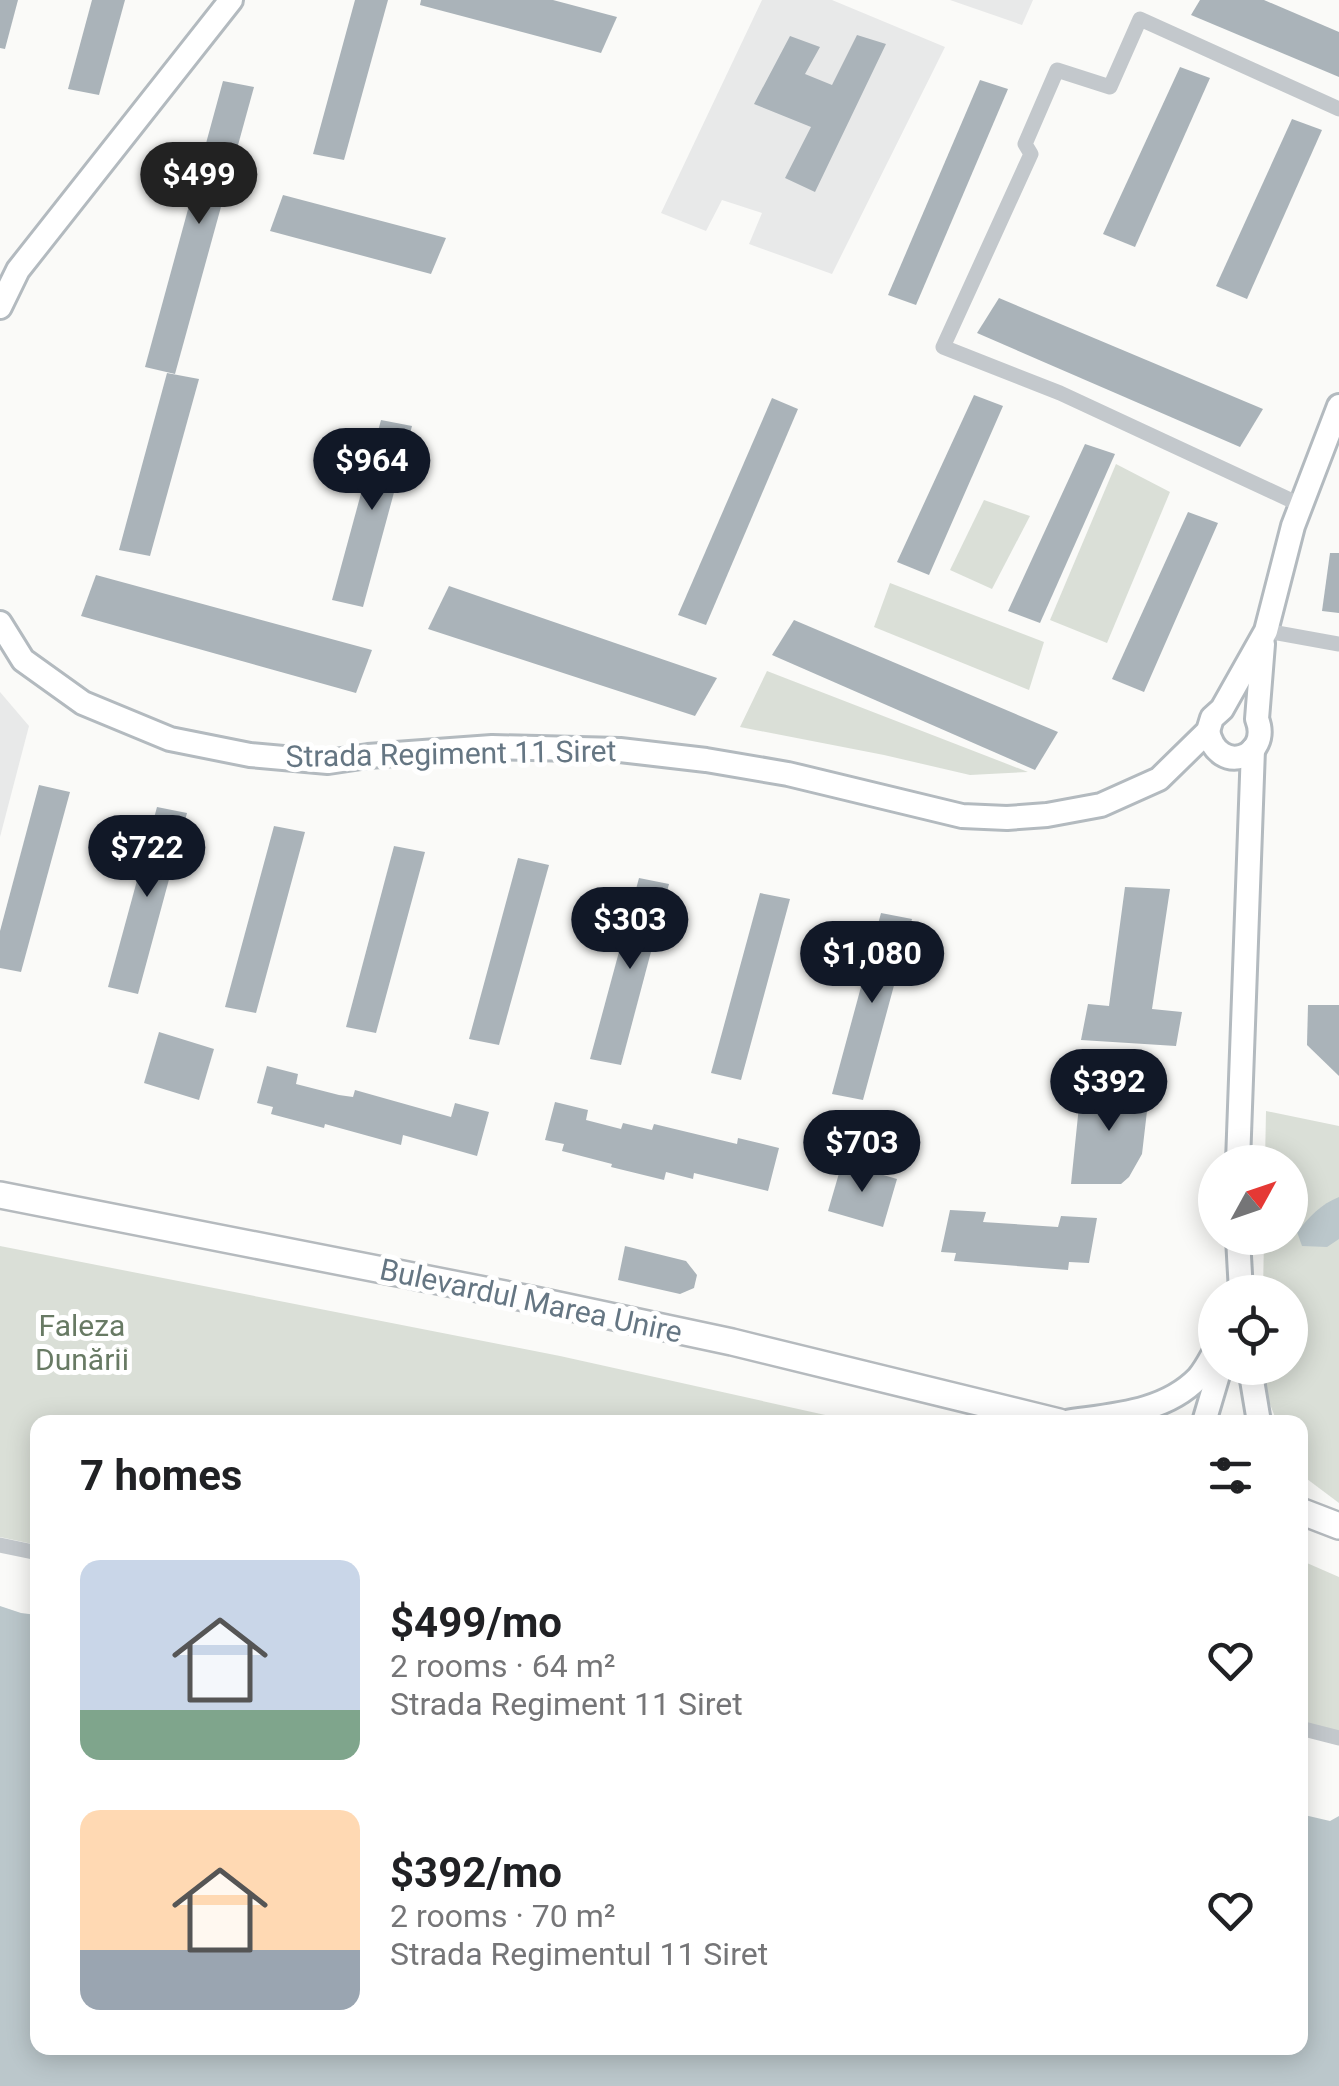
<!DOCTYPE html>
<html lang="en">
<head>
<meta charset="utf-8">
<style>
  body { margin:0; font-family:Roboto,sans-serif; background:#f6f6f6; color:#202124; height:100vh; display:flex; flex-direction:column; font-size:38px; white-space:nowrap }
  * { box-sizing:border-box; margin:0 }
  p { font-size:32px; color:#757577 }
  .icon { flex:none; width:55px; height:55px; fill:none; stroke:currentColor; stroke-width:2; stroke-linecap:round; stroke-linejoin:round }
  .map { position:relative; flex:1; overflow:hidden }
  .sheet { position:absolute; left:30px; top:1415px; width:1278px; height:640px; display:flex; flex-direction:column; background:#fff; border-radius:20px; box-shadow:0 5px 25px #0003 }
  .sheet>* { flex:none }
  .needle { width:65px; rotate:50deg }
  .controls { position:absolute; left:1198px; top:1145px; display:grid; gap:20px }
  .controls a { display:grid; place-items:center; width:110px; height:110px; border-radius:50%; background:#fff; box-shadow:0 5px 25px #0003; font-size:50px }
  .price { position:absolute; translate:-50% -85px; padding:0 22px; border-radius:35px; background:#111827; color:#fff; font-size:32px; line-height:65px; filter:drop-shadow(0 2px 5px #0008) }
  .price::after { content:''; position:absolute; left:50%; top:60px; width:30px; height:22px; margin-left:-15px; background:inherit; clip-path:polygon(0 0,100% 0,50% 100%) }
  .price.active { background:#222; color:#fff }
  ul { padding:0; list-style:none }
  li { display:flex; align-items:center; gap:30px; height:250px; padding:0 50px }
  li span { display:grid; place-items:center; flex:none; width:280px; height:200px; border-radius:20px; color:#555 }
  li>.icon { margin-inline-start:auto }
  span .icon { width:120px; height:120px; fill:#fffc; stroke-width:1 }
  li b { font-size:42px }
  h2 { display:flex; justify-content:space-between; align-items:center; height:120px; padding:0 50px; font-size:42px }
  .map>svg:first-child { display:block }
  .built { fill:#e8e9e9 }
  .green { fill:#dadfd7 }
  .water { fill:#bbc7cb }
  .building { fill:#aab3b9 }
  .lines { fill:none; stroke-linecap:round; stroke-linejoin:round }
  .secondary-casing { stroke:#b3babf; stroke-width:28 }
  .primary-casing { stroke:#b5babe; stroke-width:30 }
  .street { stroke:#c3c8cc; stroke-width:15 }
  .secondary { stroke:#fff; stroke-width:22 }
  .primary { stroke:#fff; stroke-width:25 }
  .labels { text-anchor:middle; stroke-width:10; stroke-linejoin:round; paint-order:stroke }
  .street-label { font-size:30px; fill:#657683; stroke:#fff }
  .park-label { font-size:30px; fill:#687a64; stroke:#fff }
</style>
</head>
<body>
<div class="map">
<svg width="1339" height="2086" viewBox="0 0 1339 2086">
  <rect width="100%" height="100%" fill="#fafaf8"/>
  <!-- built -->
  <g class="built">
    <polygon points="762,0 832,0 945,47 832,274 749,244 762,213 722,200 706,231 661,213"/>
    <polygon points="950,0 1033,0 1022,25"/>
    <polygon points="0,692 29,726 0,837"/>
  </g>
  <!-- green -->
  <g class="green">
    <polygon points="1116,464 1170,492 1107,643 1050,620"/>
    <polygon points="984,500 1030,516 992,589 950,570"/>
    <polygon points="890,583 1044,642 1029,690 874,627"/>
    <polygon points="767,671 1028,772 970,775 884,755 740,727"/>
    <polygon points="1266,1111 1339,1126 1339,1503 1303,1476 1300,1471 1300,1422 1277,1422 1262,1384 1262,1368 1290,1368 1290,1292 1263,1292 1264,1238 1290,1238 1290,1162 1265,1162"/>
    <polygon points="0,1246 560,1356 857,1422 38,1422 37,1545 0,1537"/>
    <polygon points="1300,1560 1339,1577 1339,1735 1300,1726"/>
  </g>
  <!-- water -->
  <g class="water">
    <path d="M1339,1197V1239L1327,1247L1302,1246L1297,1232C1309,1217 1321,1204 1339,1197Z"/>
    <polygon points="0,1606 21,1613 37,1615 38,2048 1300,2048 1300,1814 1330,1821 1339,1816 1339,2086 0,2086"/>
  </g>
  <!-- building -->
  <g class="building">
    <polygon points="0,0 18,0 5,49 0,48"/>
    <polygon points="92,0 125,0 99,95 68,89"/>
    <polygon points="355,0 388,0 344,160 313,154"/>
    <polygon points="421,0 553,0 617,17 601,53 420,5"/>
    <polygon points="1200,0 1264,0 1339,32 1339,77 1191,15"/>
    <polygon points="857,35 886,44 815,192 785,178 811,127 754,104 790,36 820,47 805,74 832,85"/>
    <polygon points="1180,67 1210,78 1135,247 1103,234"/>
    <polygon points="980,80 1008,89 916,305 888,295"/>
    <polygon points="223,81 254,87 175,374 145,367"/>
    <polygon points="1292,119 1322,130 1247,299 1216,286"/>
    <polygon points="283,195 446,238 431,274 270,231"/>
    <polygon points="999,298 1263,409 1240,447 977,333"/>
    <polygon points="167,373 199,379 150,556 119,550"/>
    <polygon points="974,395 1003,406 929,575 897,562"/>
    <polygon points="772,398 798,409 706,625 678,615"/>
    <polygon points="381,420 412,426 363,607 332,600"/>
    <polygon points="1085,444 1115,454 1040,623 1008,611"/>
    <polygon points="1188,512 1218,523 1144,692 1112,679"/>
    <polygon points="1330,553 1339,553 1339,613 1322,611"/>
    <polygon points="96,575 372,650 356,693 81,616"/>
    <polygon points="449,586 717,678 695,716 428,629"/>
    <polygon points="794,620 1058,732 1035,770 772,655"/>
    <polygon points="39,785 70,792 21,972 0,968 0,931"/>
    <polygon points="157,807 187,813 138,994 108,987"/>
    <polygon points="274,826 305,832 256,1013 225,1007"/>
    <polygon points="394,846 425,852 376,1033 346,1027"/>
    <polygon points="518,858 549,865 499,1045 469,1039"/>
    <polygon points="639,878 669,884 621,1065 590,1059"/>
    <polygon points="1125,887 1170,889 1152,1009 1182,1012 1176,1046 1081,1040 1088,1004 1109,1006"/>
    <polygon points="760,893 790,899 741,1080 711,1073"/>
    <polygon points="881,913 912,919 863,1100 832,1094"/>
    <polygon points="1308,1005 1339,1005 1339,1076 1307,1045"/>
    <polygon points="159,1032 214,1049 199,1100 144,1083"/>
    <polygon points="267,1066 298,1074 296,1084 339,1095 353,1097 355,1090 451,1117 455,1103 489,1112 477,1156 403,1135 401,1145 325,1124 324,1128 271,1114 273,1107 257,1103"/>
    <polygon points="1096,1079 1144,1084 1140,1110 1147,1111 1142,1154 1129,1177 1121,1184 1071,1184 1080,1096 1093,1098"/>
    <polygon points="555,1102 588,1110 586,1120 621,1129 623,1123 652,1130 654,1124 737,1144 738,1138 779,1148 768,1191 694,1173 693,1179 666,1172 664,1180 611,1167 612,1164 562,1151 564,1144 545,1140"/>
    <polygon points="842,1163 897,1179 883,1227 828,1211"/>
    <polygon points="950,1210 986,1212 983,1222 1058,1227 1061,1216 1097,1218 1089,1263 1069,1262 1068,1270 954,1261 956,1253 941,1252"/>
    <polygon points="625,1246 686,1261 697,1275 694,1288 680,1294 618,1280"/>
  </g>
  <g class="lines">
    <defs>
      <g id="secondary">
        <polyline points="0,307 18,270 231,0"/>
        <polyline points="0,623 23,660 83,703 170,739 250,755 328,762 368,756 492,747 620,750 706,760 788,774 962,816 1007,818 1047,815 1101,805 1159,779 1208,731 1212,718 1222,709 1266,631 1293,526 1339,406"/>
        <path d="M1208,731C1218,777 1272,757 1257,719L1263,644"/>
        <polyline points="1238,1162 1253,749"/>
        <polyline points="1238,1238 1241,1292"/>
        <polyline points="1250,1368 1259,1422"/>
        <path d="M1066,1422C1112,1415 1164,1413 1198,1378C1205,1370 1210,1360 1215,1351"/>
        <polyline points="1204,1422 1220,1368"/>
      </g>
      <g id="primary">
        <polyline points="0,1195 530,1299 732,1342 1059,1422"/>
        <polyline points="1300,1511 1339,1526"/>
      </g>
    </defs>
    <!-- secondary casing -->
    <use href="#secondary" class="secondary-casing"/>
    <!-- primary casing -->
    <use href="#primary" class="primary-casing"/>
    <!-- street -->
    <g class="street">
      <polyline points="1301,505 1060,393 943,347 1031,154 1025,144 1057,70 1110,87 1140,19 1339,109"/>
      <polyline points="1266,631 1339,644"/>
      <polyline points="0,1545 38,1553"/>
      <polyline points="1300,1728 1339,1738"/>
    </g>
    <!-- secondary -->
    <use href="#secondary" class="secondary"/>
    <!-- primary -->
    <use href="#primary" class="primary"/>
  </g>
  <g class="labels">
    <!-- street labels -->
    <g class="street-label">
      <text transform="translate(451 754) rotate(-1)" y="10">Strada Regiment 11 Siret</text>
      <text transform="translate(531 1301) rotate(12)" y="10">Bulevardul Marea Unire</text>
    </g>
    <!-- park labels -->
    <g class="park-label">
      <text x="82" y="1336">Faleza<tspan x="82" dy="34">Dunării</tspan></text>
    </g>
  </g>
</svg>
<div class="controls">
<a><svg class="needle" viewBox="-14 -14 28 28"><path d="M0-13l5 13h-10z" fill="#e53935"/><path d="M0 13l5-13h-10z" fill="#757577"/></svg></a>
<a><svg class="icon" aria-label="locate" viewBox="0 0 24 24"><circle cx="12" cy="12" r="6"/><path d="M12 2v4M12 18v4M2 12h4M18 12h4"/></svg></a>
</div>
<b class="price active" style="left:199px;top:227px">$499</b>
<b class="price" style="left:372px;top:513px">$964</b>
<b class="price" style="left:147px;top:900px">$722</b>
<b class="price" style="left:630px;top:972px">$303</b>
<b class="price" style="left:872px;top:1006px">$1,080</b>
<b class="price" style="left:1109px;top:1134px">$392</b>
<b class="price" style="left:862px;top:1195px">$703</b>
<section class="sheet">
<h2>7 homes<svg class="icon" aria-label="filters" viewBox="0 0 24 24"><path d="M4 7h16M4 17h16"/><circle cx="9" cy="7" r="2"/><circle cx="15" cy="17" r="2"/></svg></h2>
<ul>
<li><span style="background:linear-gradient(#c9d6e8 75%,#7fa58c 0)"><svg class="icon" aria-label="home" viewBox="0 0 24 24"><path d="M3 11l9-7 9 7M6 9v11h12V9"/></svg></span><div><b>$499/mo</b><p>2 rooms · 64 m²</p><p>Strada Regiment 11 Siret</p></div><svg class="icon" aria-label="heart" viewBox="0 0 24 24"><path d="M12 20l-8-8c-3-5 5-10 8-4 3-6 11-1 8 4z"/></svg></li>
<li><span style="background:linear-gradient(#ffd9b3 70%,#9aa5b1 0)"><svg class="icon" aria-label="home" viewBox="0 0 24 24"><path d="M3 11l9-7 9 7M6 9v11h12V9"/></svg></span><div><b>$392/mo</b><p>2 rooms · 70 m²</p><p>Strada Regimentul 11 Siret</p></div><svg class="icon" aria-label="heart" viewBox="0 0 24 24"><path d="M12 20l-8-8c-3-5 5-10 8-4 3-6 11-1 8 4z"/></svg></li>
</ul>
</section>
</div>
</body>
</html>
